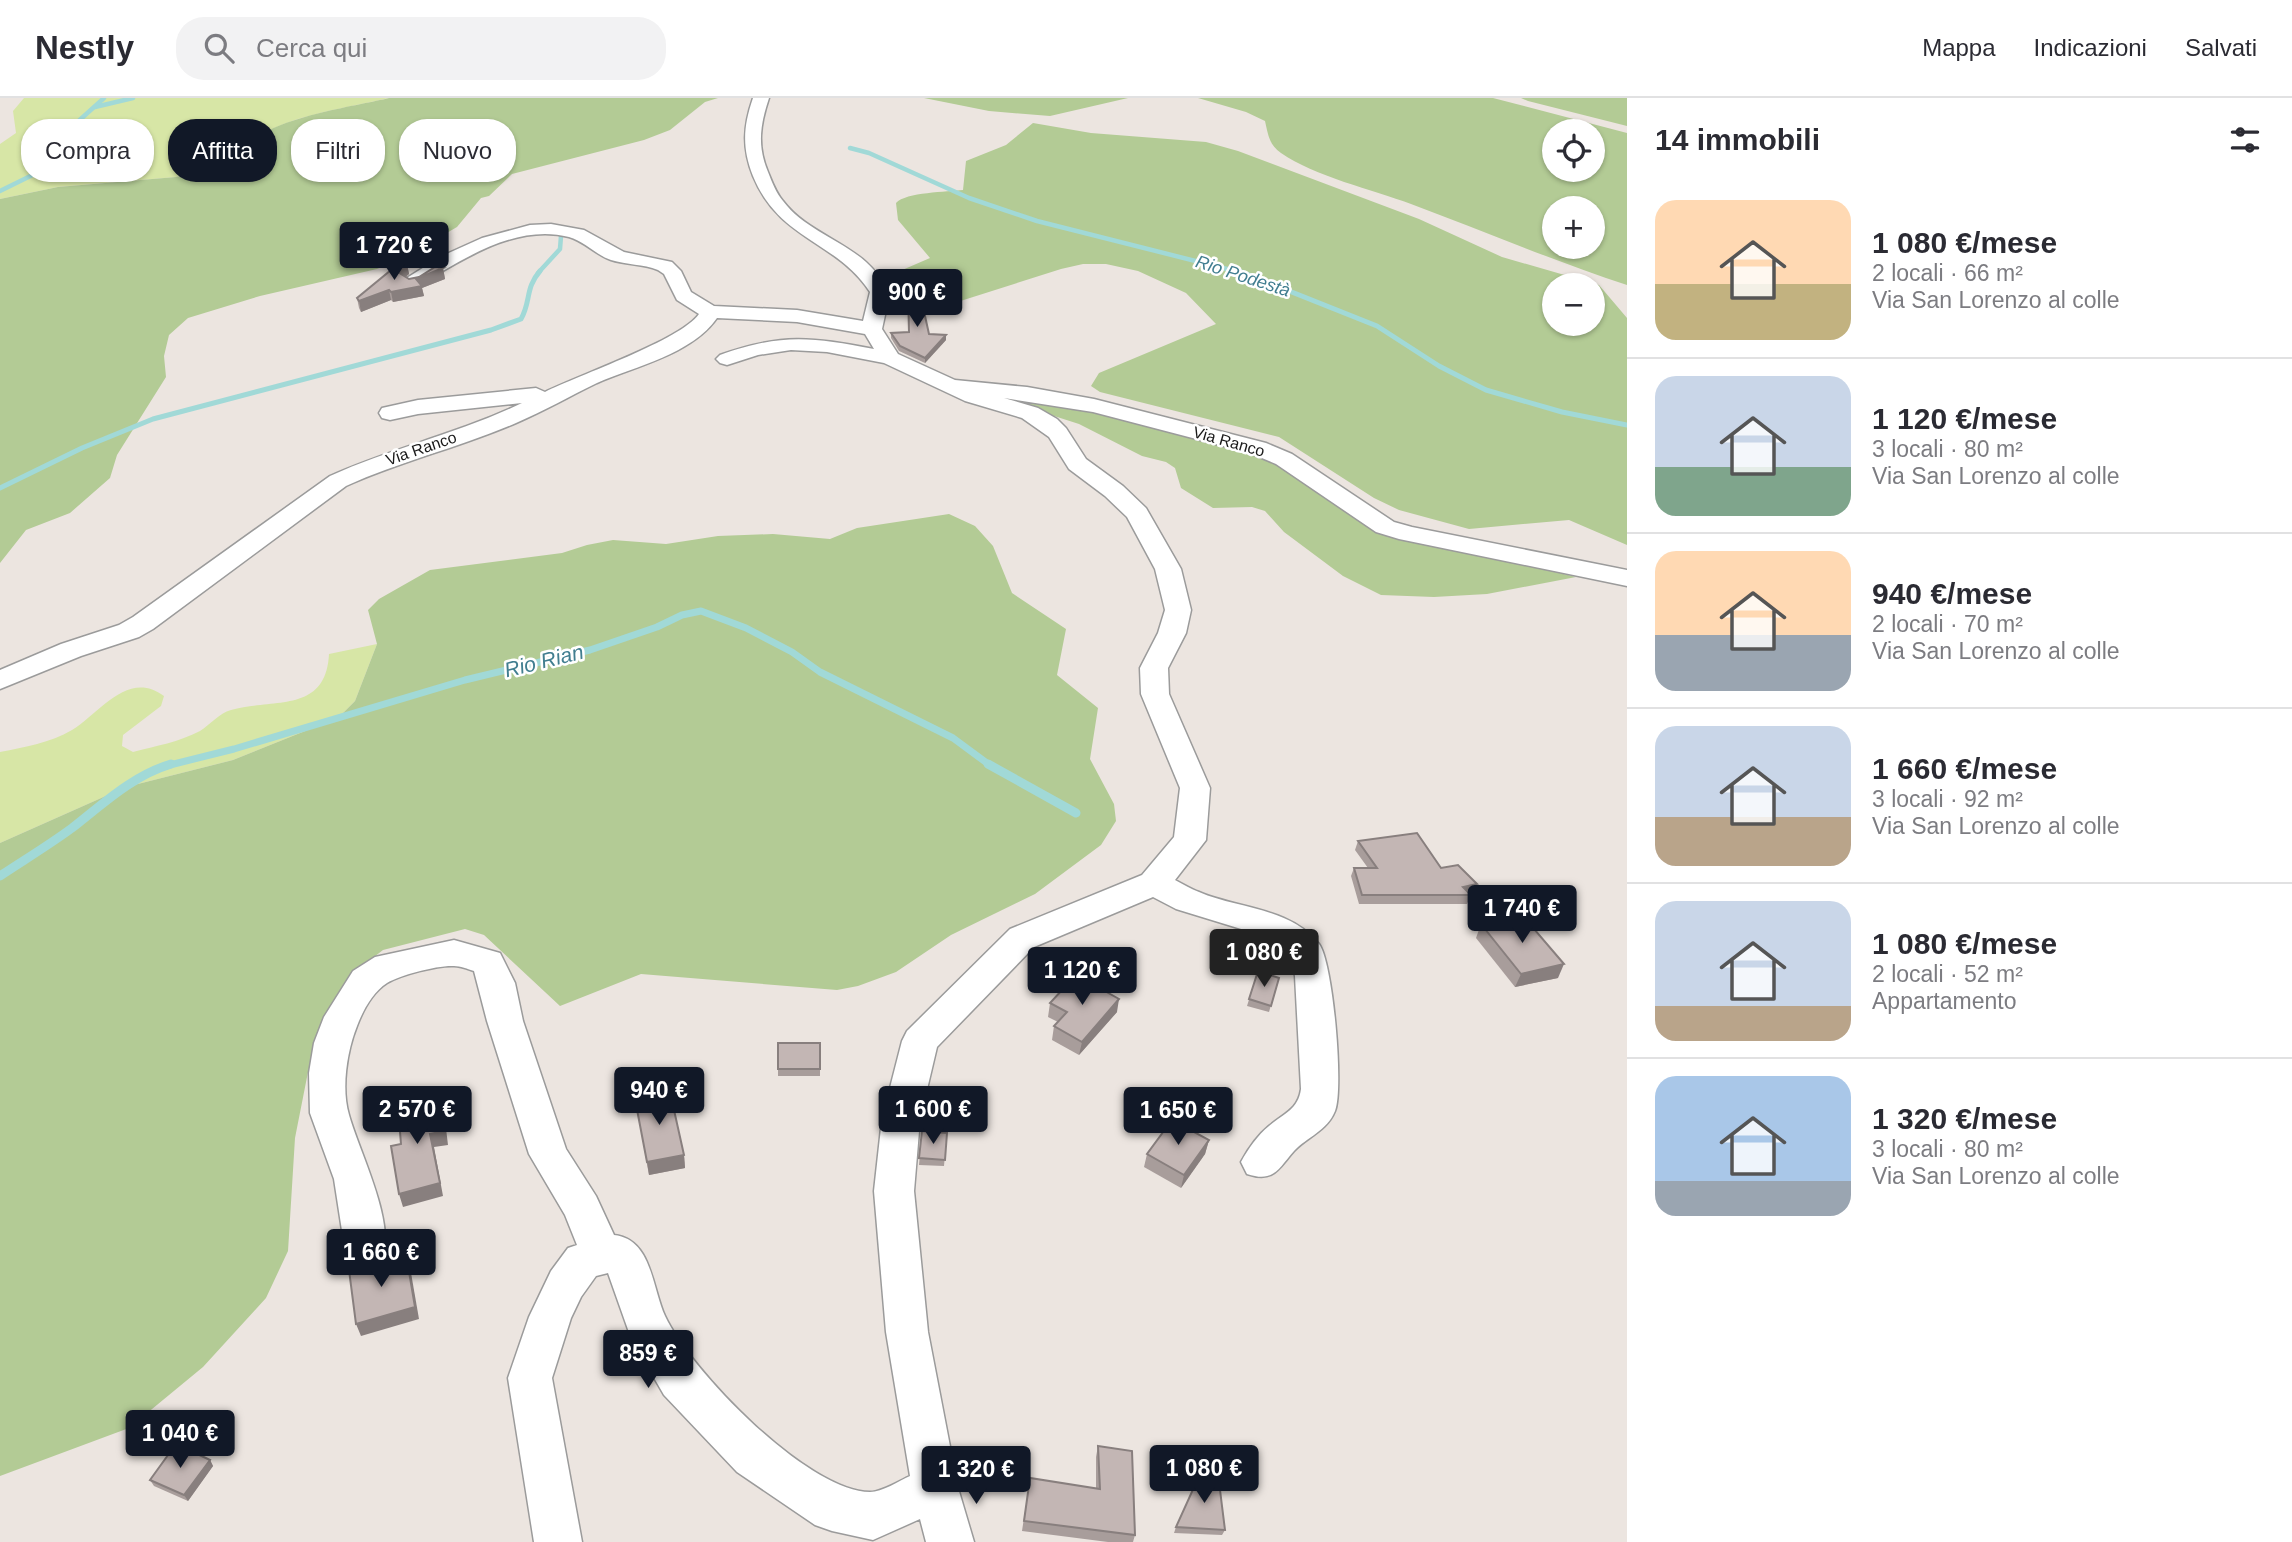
<!DOCTYPE html>
<html lang="it">
<head>
<meta charset="utf-8">
<style>
  body { margin:0; font-family:Arial,sans-serif; background:#f2f2f3; color:#2b2b33; height:100vh; display:flex; flex-direction:column; font-size:26px; white-space:nowrap }
  * { box-sizing:border-box; margin:0 }
  p { font-size:23px; color:#7c7c81 }
  .icon { flex:none; width:38px; height:38px; fill:none; stroke:currentColor; stroke-width:2; stroke-linecap:round; stroke-linejoin:round }
  .map { position:relative; flex:1; overflow:hidden }
  .sheet { display:flex; flex-direction:column; background:#fff; width:665px }
  .sheet>* { flex:none }
  .guide { position:absolute; left:21px; top:21px; width:665px; height:63px; display:flex; gap:14px }
  .fabs { position:absolute; left:1542px; top:21px; display:grid; gap:14px }
  .fabs a { display:grid; place-items:center; width:63px; height:63px; border-radius:50%; background:#fff; box-shadow:0 2px 5px #0004; font-size:35px }
  .price { position:absolute; translate:-50% -60px; padding:0 16px; border-radius:7px; background:#111827; color:#fff; font-size:23px; line-height:46px; filter:drop-shadow(0 2px 4px #0008) }
  .price::after { content:''; position:absolute; left:50%; top:42px; width:21px; height:16px; margin-left:-10px; background:inherit; clip-path:polygon(0 0,100% 0,50% 100%) }
  .price.active { background:#222; color:#fff }
  ul { padding:0; list-style:none }
  li { display:flex; align-items:center; gap:21px; height:175px; padding:0 28px }
  li+li { border-top:2px solid #e1e1e2 }
  li span { display:grid; place-items:center; flex:none; width:196px; height:140px; border-radius:21px; color:#555 }
  li>.icon { margin-inline-start:auto }
  span .icon { width:84px; height:84px; fill:#fffc; stroke-width:1 }
  li b { font-size:30px }
  h2 { display:flex; justify-content:space-between; align-items:center; height:84px; padding:0 28px; font-size:30px }
  .tag { padding:0 24px; border-radius:28px; background:#fff; box-shadow:0 2px 5px #0004; font-size:24px; line-height:63px }
  .tag.active { background:#111827; color:#fff }
  header { display:flex; align-items:center; gap:42px; box-sizing:border-box; height:98px; padding:0 35px; background:#fff; border-bottom:2px solid #e1e1e2 }
  header strong { font-size:33px }
  nav { display:flex; gap:38px; margin-inline-start:auto; font-size:24px }
  .search { width:490px; height:63px; background:#f2f2f3; display:flex; align-items:center; gap:18px; box-sizing:border-box; padding:0 24px; border-radius:28px; color:#7c7c81; font-size:26px }
  main { display:flex; flex:1; min-height:0 }
  .map>svg:first-child { display:block }
  .grass { fill:#d7e6a6 }
  .forest { fill:#b3cb95; fill-rule:evenodd }
  .lines { fill:none; stroke-linecap:round; stroke-linejoin:round }
  .stream-far3 { stroke:#a1d9d7; stroke-width:4.5 }
  .stream-far2 { stroke:#a1d9d7; stroke-width:5 }
  .stream-far1 { stroke:#a1d9d7; stroke-width:7 }
  .stream { stroke:#a1d9d7; stroke-width:9 }
  .minor-casing { stroke:#9b9b9b; stroke-width:3 }
  .minor { fill:#fff; fill-rule:evenodd }
  .wall { fill:#a89d9b }
  .shaded-wall { fill:#887f7e }
  .building { fill:#c3b6b4; stroke:#887f7e; stroke-width:2 }
  .labels { text-anchor:middle; stroke-width:5; stroke-linejoin:round; paint-order:stroke }
  .far-street-label { font-size:16px; fill:#1a1a1a; stroke:#fff }
  .far-water-label { font-size:18px; font-style:italic; fill:#417e90; stroke:#fff }
  .water-label { font-size:21px; font-style:italic; fill:#417e90; stroke:#fff }
</style>
</head>
<body>
<header>
<strong>Nestly</strong>
<div class="search"><svg class="icon" aria-label="search" viewBox="0 0 24 24"><circle cx="10" cy="10" r="6"/><path d="M15 15l6 6"/></svg>Cerca qui</div>
<nav><a>Mappa</a><a>Indicazioni</a><a>Salvati</a></nav>
</header>
<main>
<div class="map">
<svg width="1627" height="1444" viewBox="0 0 1627 1444">
  <rect width="100%" height="100%" fill="#ece5e0"/>
  <!-- grass -->
  <g class="grass">
    <path d="M24,0H389C352,9 274,19 249,47L250,55L224,66L176,79L58,89L0,101V46L16,35L13,13Z"/>
    <path d="M377,546L355,603L343,615L325,625L233,662L126,689L0,745V654C25,649 50,645 72,632C100,615 128,571 164,598L161,608L123,637L122,648L133,654C156,648 179,644 200,633C210,627 219,615 231,612C273,600 326,616 329,556Z"/>
  </g>
  <!-- forest -->
  <g class="forest">
    <path d="M389,0H718L705,4L670,32L644,42L512,76L489,98L481,100L457,129L409,157L377,171L260,198L188,220L169,237L164,258L166,279L117,357L110,380L70,415L26,432L0,465V101L58,89L176,79L224,66L250,55L247,52C259,21 358,8 389,0Z"/>
    <polygon points="924,0 1128,0 1050,18 989,13"/>
    <path d="M1198,0H1493L1627,35V187C1554,163 1483,133 1411,106C1373,92 1314,78 1281,55C1269,47 1268,36 1265,23L1246,14ZM1554,33H1592V72H1554ZM1554,110H1592V149H1554Z"/>
    <polygon points="1521,0 1627,0 1627,28 1528,3"/>
    <path d="M1033,25L1091,35L1206,44L1238,53L1419,121L1502,159L1599,187L1627,220V447L1569,422L1469,431L1399,412L1374,400L1279,339L1100,294L1091,288L1099,275L1216,226L1186,195L1138,173L1106,166H1083L1061,171L951,206L927,207L905,203L890,182L893,176L930,160L898,122L896,105C906,94 947,94 963,92L966,63L1006,47ZM1554,187H1592V226H1554Z"/>
    <polygon points="980,294 1050,302 1256,353 1378,430 1576,479 1487,496 1434,499 1381,497 1343,478 1284,434 1265,413 1252,409 1213,410 1181,390 1175,370 1166,364 1142,358 1079,326"/>
    <polygon points="949,416 975,428 993,448 1012,495 1066,531 1057,577 1098,610 1090,661 1114,706 1116,723 1101,747 1035,796 951,837 896,874 858,888 837,892 641,876 560,908 484,837 465,831 383,852 365,866 308,974 295,1040 288,1153 266,1200 203,1269 129,1330 0,1378 0,745 126,689 233,662 325,625 343,615 355,603 377,546 368,512 379,501 430,472 562,455 587,447 613,442 666,446 718,438 773,436 830,441 857,430"/>
  </g>
  <g class="lines">
    <!-- stream-far3 -->
    <g class="stream-far3">
      <polyline points="95,9 133,0"/>
      <polyline points="850,50 869,55 969,100 1037,123 1243,175"/>
      <polyline points="0,93 63,62 69,55 73,28 104,0"/>
      <polyline points="538,175 560,151 561,138"/>
    </g>
    <!-- stream-far2 -->
    <g class="stream-far2">
      <polyline points="1239,173 1377,228 1439,268 1486,292 1562,314 1627,327"/>
      <path d="M0,390L82,350L153,321L491,232L521,221C531,204 525,190 540,173"/>
    </g>
    <!-- stream-far1 -->
    <polyline class="stream-far1" points="166,668 234,651 465,582 590,552 657,529 682,517 701,513 746,530 792,554 820,574 953,640 991,668"/>
    <!-- stream -->
    <g class="stream">
      <polyline points="988,666 1076,715"/>
      <path d="M0,778C24,762 49,747 72,730C104,705 132,678 171,666"/>
    </g>
    <defs>
      <path id="minor" d="M753,0H769C760,27 757,48 768,74C772,84 776,95 783,103C804,131 840,141 866,164C876,173 883,183 890,194L882,231L898,256L955,282L1027,289L1094,301L1266,345L1292,356L1394,424L1412,429L1627,472V488L1399,441L1376,434L1276,366L1250,355L1093,314L1004,300L1038,310L1057,321L1066,330L1086,361L1123,388L1146,410L1181,471L1191,512L1186,535L1168,570L1169,596L1210,690L1206,742L1175,782C1183,786 1191,791 1199,794C1238,811 1290,809 1319,846C1333,864 1344,991 1335,1013C1327,1033 1307,1039 1294,1053C1278,1071 1274,1085 1247,1076L1241,1064C1248,1051 1258,1037 1269,1028C1284,1015 1298,1012 1301,991L1295,878L1291,860L1276,845L1251,834L1176,811L1153,799L1034,849L937,949L920,1021L914,1093L928,1234L958,1390L974,1444H926L920,1421L873,1442L832,1433L815,1427L737,1374L664,1297L631,1240L608,1175L596,1178L581,1199L571,1220L552,1280L582,1444H534L508,1280L529,1219L551,1173L568,1150L577,1147L565,1117L529,1056L487,923L474,873C468,871 460,868 454,868C438,867 400,877 387,885C373,894 363,912 357,928C347,953 341,990 349,1017C359,1054 398,1128 381,1165L366,1170L351,1165L345,1152L334,1081L310,1015L309,975L314,945L324,919L353,873L375,859L454,842L500,855L515,885L523,923L566,1051L596,1098L614,1137C652,1141 652,1190 665,1218C690,1272 808,1394 870,1394C882,1394 899,1383 910,1378L886,1234L874,1093L882,1021L902,943L907,933L1010,831L1142,777L1174,739L1180,690L1141,596L1140,570L1158,535L1165,512L1155,471L1127,419L1105,398L1069,371L1049,339L1022,320L965,303L884,265L827,254L791,252L758,257L727,267L720,265L716,261L720,257C782,235 811,239 874,251L865,236L797,224L717,220C692,256 636,268 597,285C570,298 544,313 516,325C461,349 401,363 346,388L153,531L139,539L81,558L0,591V572L61,546L119,527L133,519L330,378C392,350 460,335 522,305L418,316L390,322L382,320L379,315L382,310L418,302L536,290L545,294C579,277 681,242 699,216L677,202L664,176L658,172C643,166 627,167 611,162C596,157 584,143 569,139C516,125 462,162 419,187L412,189L402,183L442,158L482,140L530,127L551,126L584,132L624,154L672,164L681,173L691,194L714,208L797,212L863,223L870,194C837,143 779,142 753,78C742,50 743,29 753,0Z"/>
    </defs>
    <!-- minor casing -->
    <use href="#minor" class="minor-casing"/>
    <!-- minor -->
    <use href="#minor" class="minor"/>
  </g>
  <!-- wall -->
  <g class="wall">
    <polygon points="407,166 409,176 405,179 409,181 419,179 443,170 445,181 422,190 424,198 393,204 391,202 361,214 359,210 357,200"/>
    <polygon points="909,234 929,236 946,242 925,265 899,253 891,240 891,235"/>
    <polygon points="1358,743 1441,770 1477,786 1473,795 1469,796 1471,797 1467,806 1359,806 1351,778 1354,770 1368,770 1355,752"/>
    <polygon points="1481,826 1558,880 1515,889 1476,840"/>
    <polygon points="1258,873 1279,880 1269,914 1247,908"/>
    <polygon points="1050,905 1117,914 1079,957 1052,942 1054,928 1058,924 1048,919"/>
    <rect x="778" y="945" width="42" height="33"/>
    <polygon points="635,1001 684,1057 685,1070 649,1077"/>
    <polygon points="922,1033 947,1035 944,1068 919,1067"/>
    <polygon points="1209,1042 1205,1056 1181,1090 1144,1069 1147,1056"/>
    <polygon points="1098,1348 1135,1437 1133,1444 1108,1444 1022,1433 1030,1380 1096,1391 1096,1359"/>
    <polygon points="210,1362 213,1368 188,1403 154,1388 150,1382"/>
    <polygon points="1176,1429 1225,1432 1222,1437 1174,1435"/>
  </g>
  <!-- shaded-wall -->
  <g class="shaded-wall">
    <polygon points="407,166 409,176 400,184 398,174"/>
    <polygon points="443,170 445,181 422,190 424,198 393,204 391,194 416,181"/>
    <polygon points="389,192 391,202 361,214 359,203"/>
    <polygon points="946,237 946,242 925,265 925,260"/>
    <polygon points="1477,786 1473,795 1460,798 1463,789"/>
    <polygon points="1564,866 1558,880 1515,889 1521,876"/>
    <polygon points="1119,901 1117,914 1079,957 1082,944"/>
    <polygon points="441,1001 444,1014 448,1047 434,1049 443,1098 403,1109 399,1096 430,1036"/>
    <polygon points="1209,1042 1205,1056 1181,1090 1184,1077"/>
    <polygon points="684,1057 685,1070 649,1077 647,1064"/>
    <polygon points="406,1156 410,1169 419,1221 361,1238 356,1226"/>
    <polygon points="210,1362 213,1368 188,1403 184,1397"/>
  </g>
  <!-- building -->
  <g class="building">
    <polygon points="402,163 407,166 398,174 409,181 419,179 435,169 443,170 416,181 422,188 391,194 389,192 359,203 357,200"/>
    <polygon points="919,191 929,236 946,237 925,260 900,248 891,235 909,234 908,192"/>
    <polygon points="1417,735 1441,770 1458,767 1477,786 1463,789 1471,797 1362,797 1354,770 1377,770 1358,743"/>
    <polygon points="1523,818 1564,866 1521,876 1481,826"/>
    <polygon points="1258,873 1279,880 1271,908 1249,901"/>
    <polygon points="1076,877 1119,901 1082,944 1054,928 1067,914 1050,905"/>
    <rect x="778" y="945" width="42" height="26"/>
    <polygon points="670,994 684,1057 647,1064 635,1001"/>
    <polygon points="441,1001 444,1033 430,1036 440,1085 399,1096 391,1048 401,1046 398,1009"/>
    <polygon points="1172,1022 1209,1042 1184,1077 1147,1056"/>
    <polygon points="922,1033 947,1035 945,1062 919,1060"/>
    <polygon points="406,1156 415,1209 356,1226 349,1172"/>
    <polygon points="176,1346 210,1362 184,1397 150,1382"/>
    <polygon points="1098,1348 1132,1353 1135,1437 1024,1423 1030,1380 1100,1391"/>
    <polygon points="1200,1376 1218,1376 1225,1432 1176,1429"/>
  </g>
  <g class="labels">
    <!-- far-street labels -->
    <g class="far-street-label">
      <text transform="translate(1229 343) rotate(16)" y="6">Via Ranco</text>
      <text transform="translate(421 350) rotate(-19)" y="6">Via Ranco</text>
    </g>
    <!-- far-water labels -->
    <g class="far-water-label">
      <text transform="translate(1243 178) rotate(18)" y="6">Rio Podestà</text>
    </g>
    <!-- water labels -->
    <g class="water-label">
      <text transform="translate(544 563) rotate(-14)" y="7">Rio Rian</text>
    </g>
  </g>
</svg>
<div class="fabs">
<a><svg class="icon" aria-label="locate" viewBox="0 0 24 24"><circle cx="12" cy="12" r="6"/><path d="M12 2v4M12 18v4M2 12h4M18 12h4"/></svg></a>
<a>+</a>
<a>−</a>
</div>
<b class="price" style="left:394px;top:184px">1 720 €</b>
<b class="price" style="left:917px;top:231px">900 €</b>
<b class="price" style="left:1522px;top:847px">1 740 €</b>
<b class="price active" style="left:1264px;top:891px">1 080 €</b>
<b class="price" style="left:1082px;top:909px">1 120 €</b>
<b class="price" style="left:659px;top:1029px">940 €</b>
<b class="price" style="left:417px;top:1048px">2 570 €</b>
<b class="price" style="left:933px;top:1048px">1 600 €</b>
<b class="price" style="left:1178px;top:1049px">1 650 €</b>
<b class="price" style="left:381px;top:1191px">1 660 €</b>
<b class="price" style="left:648px;top:1292px">859 €</b>
<b class="price" style="left:180px;top:1372px">1 040 €</b>
<b class="price" style="left:1204px;top:1407px">1 080 €</b>
<b class="price" style="left:976px;top:1408px">1 320 €</b>
<div class="guide">
<a class="tag">Compra</a>
<a class="tag active">Affitta</a>
<a class="tag">Filtri</a>
<a class="tag">Nuovo</a>
</div>
</div>
<section class="sheet">
<h2>14 immobili<svg class="icon" aria-label="filters" viewBox="0 0 24 24"><path d="M4 7h16M4 17h16"/><circle cx="9" cy="7" r="2"/><circle cx="15" cy="17" r="2"/></svg></h2>
<ul>
<li><span style="background:linear-gradient(#ffd9b3 60%,#c2b280 0)"><svg class="icon" aria-label="home" viewBox="0 0 24 24"><path d="M3 11l9-7 9 7M6 9v11h12V9"/></svg></span><div><b>1 080 €/mese</b><p>2 locali · 66 m²</p><p>Via San Lorenzo al colle</p></div></li>
<li><span style="background:linear-gradient(#c9d6e8 65%,#7fa58c 0)"><svg class="icon" aria-label="home" viewBox="0 0 24 24"><path d="M3 11l9-7 9 7M6 9v11h12V9"/></svg></span><div><b>1 120 €/mese</b><p>3 locali · 80 m²</p><p>Via San Lorenzo al colle</p></div></li>
<li><span style="background:linear-gradient(#ffd9b3 60%,#9aa5b1 0)"><svg class="icon" aria-label="home" viewBox="0 0 24 24"><path d="M3 11l9-7 9 7M6 9v11h12V9"/></svg></span><div><b>940 €/mese</b><p>2 locali · 70 m²</p><p>Via San Lorenzo al colle</p></div></li>
<li><span style="background:linear-gradient(#c9d6e8 65%,#b9a48a 0)"><svg class="icon" aria-label="home" viewBox="0 0 24 24"><path d="M3 11l9-7 9 7M6 9v11h12V9"/></svg></span><div><b>1 660 €/mese</b><p>3 locali · 92 m²</p><p>Via San Lorenzo al colle</p></div></li>
<li><span style="background:linear-gradient(#c9d6e8 75%,#b9a48a 0)"><svg class="icon" aria-label="home" viewBox="0 0 24 24"><path d="M3 11l9-7 9 7M6 9v11h12V9"/></svg></span><div><b>1 080 €/mese</b><p>2 locali · 52 m²</p><p>Appartamento</p></div></li>
<li><span style="background:linear-gradient(#a9c7e8 75%,#9aa5b1 0)"><svg class="icon" aria-label="home" viewBox="0 0 24 24"><path d="M3 11l9-7 9 7M6 9v11h12V9"/></svg></span><div><b>1 320 €/mese</b><p>3 locali · 80 m²</p><p>Via San Lorenzo al colle</p></div></li>
</ul>
</section>
</main>
</body>
</html>
